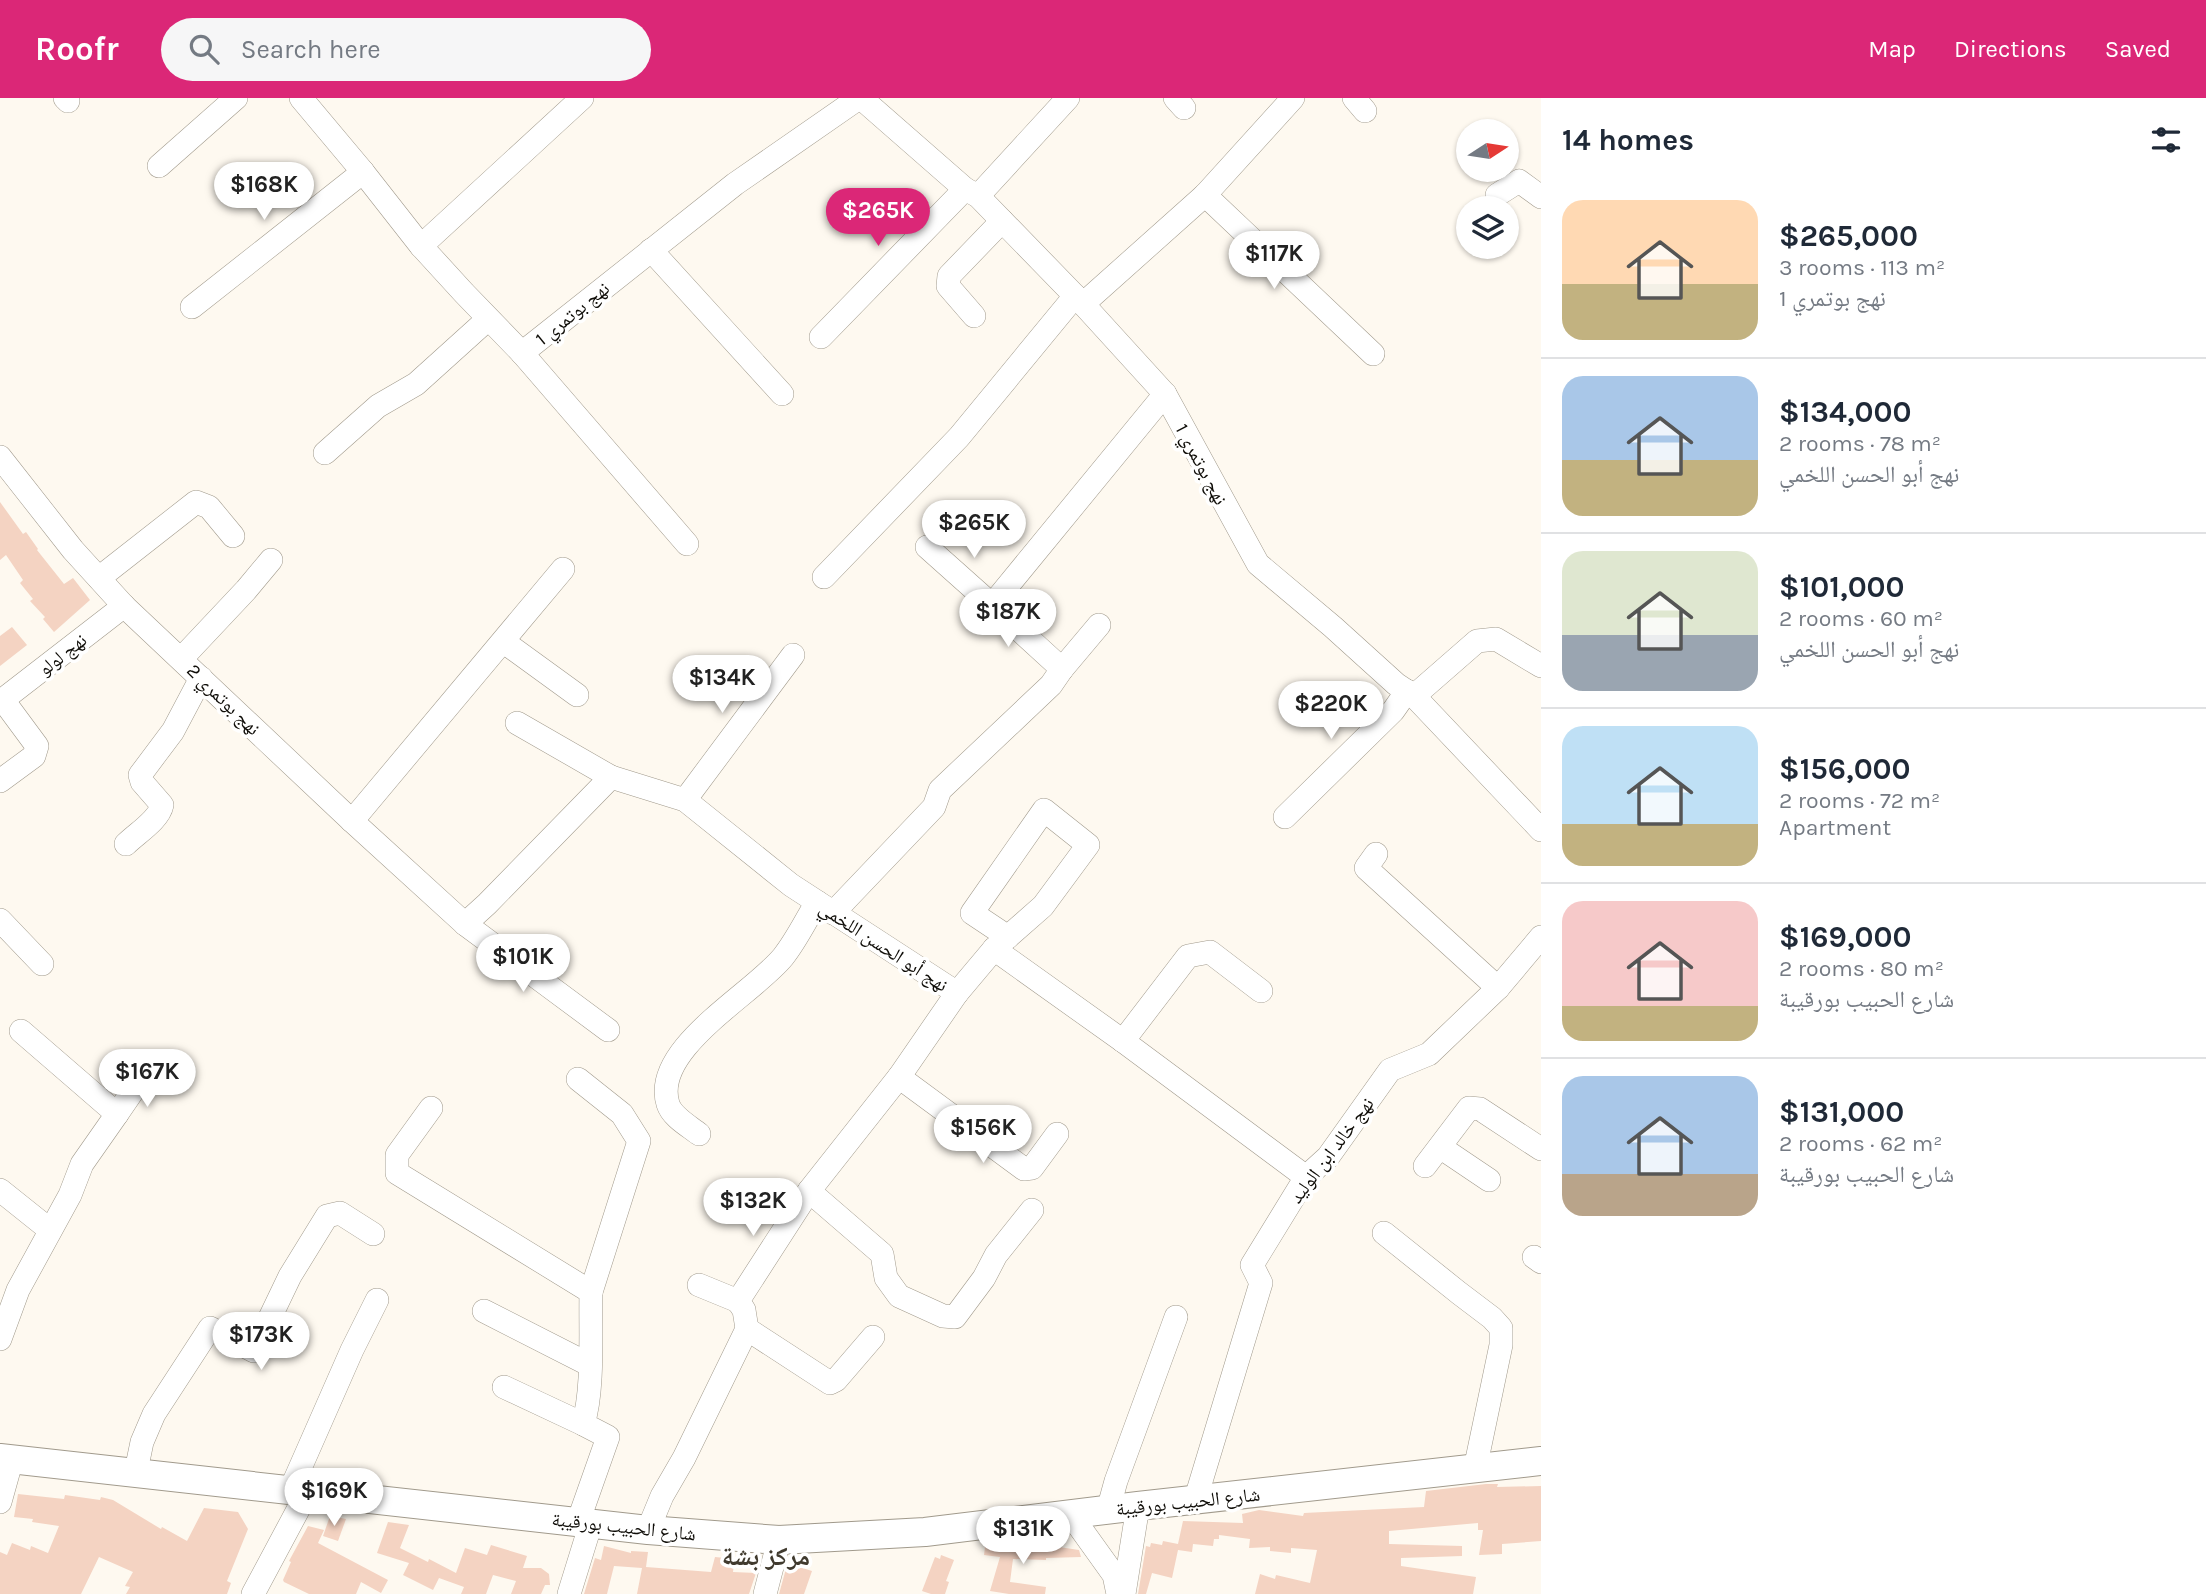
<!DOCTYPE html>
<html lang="en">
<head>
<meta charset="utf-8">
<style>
  body { margin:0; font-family:Karla,"Noto Naskh Arabic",sans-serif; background:#f6f6f7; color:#1f2937; height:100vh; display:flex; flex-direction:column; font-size:26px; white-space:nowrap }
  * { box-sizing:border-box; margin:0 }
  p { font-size:23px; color:#747a83 }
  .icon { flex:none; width:38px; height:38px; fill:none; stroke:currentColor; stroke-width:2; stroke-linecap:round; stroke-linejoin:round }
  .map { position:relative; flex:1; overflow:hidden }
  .sheet { display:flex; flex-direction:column; background:#fff; width:665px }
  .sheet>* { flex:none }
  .needle { width:46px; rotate:78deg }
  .controls { position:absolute; left:1456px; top:21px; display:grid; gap:14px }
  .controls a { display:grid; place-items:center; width:63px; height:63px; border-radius:50%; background:#fff; box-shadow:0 2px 5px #0004; font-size:35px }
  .price { position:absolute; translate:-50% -60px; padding:0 16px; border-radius:24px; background:#fff; color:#222; font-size:23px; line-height:46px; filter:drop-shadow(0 2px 4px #0008) }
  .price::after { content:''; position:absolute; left:50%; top:42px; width:21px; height:16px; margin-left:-10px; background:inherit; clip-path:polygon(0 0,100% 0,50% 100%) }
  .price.selected { background:#db2777; color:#fff }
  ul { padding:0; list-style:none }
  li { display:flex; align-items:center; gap:21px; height:175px; padding:0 21px }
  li+li { border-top:2px solid #e0e1e3 }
  li span { display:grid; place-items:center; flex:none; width:196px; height:140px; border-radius:21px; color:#555 }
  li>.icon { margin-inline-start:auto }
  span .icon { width:84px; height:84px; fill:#fffc; stroke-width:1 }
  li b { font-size:30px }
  h2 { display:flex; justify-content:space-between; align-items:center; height:84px; padding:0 21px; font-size:30px }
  header { display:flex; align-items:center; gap:42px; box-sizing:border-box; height:98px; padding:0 35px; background:#db2777; color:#fff }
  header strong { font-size:33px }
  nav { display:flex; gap:38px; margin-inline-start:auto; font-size:24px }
  .search { width:490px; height:63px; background:#f6f6f7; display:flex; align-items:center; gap:18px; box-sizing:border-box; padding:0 24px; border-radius:38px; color:#747a83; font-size:26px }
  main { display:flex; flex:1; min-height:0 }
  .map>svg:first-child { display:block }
  .building { fill:#f4d3c2 }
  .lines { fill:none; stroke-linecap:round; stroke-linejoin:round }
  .minor-casing { stroke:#a19a8c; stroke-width:24 }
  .major-casing { stroke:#a19a8c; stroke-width:30 }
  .minor { stroke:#fff; stroke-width:23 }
  .major { stroke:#fff; stroke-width:28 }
  .labels { text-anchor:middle; stroke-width:7; stroke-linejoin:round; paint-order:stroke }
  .street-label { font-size:19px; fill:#0f0d08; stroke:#fff }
  .district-label { font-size:26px; font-weight:bold; fill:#403a2e; stroke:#fff }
</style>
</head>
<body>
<header>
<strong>Roofr</strong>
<div class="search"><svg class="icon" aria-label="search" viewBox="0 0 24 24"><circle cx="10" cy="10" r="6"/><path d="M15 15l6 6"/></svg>Search here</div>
<nav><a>Map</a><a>Directions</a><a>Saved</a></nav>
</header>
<main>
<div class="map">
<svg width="1541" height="1496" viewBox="0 0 1541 1496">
  <rect width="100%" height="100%" fill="#fef9f0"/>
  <!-- building -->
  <g class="building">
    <polygon points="0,404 23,436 26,434 38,451 37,452 64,486 73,480 90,502 54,534 43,521 45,519 30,503 33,501 20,485 23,482 6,457 0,462"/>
    <polygon points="12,529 27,547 0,568 0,538"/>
    <polygon points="1486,1386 1498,1386 1497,1389 1541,1388 1541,1443 1502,1446 1502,1456 1479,1457 1483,1432 1478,1432 1478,1425 1389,1433 1389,1446 1462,1448 1462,1458 1401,1460 1401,1468 1476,1479 1473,1496 1255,1496 1260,1476 1275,1481 1276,1477 1310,1485 1317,1452 1291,1450 1291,1455 1270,1453 1270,1449 1249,1450 1250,1441 1219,1437 1219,1441 1214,1441 1213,1448 1193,1446 1192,1454 1178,1452 1172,1480 1152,1475 1146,1496 1138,1496 1146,1448 1150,1449 1151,1445 1162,1447 1163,1443 1178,1446 1183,1423 1243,1425 1242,1416 1259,1412 1303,1418 1304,1415 1424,1409 1426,1393"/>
    <polygon points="18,1396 64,1401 65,1397 100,1402 101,1399 113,1402 161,1431 162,1429 187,1443 204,1410 238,1414 248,1431 227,1483 231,1485 227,1496 126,1496 130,1489 125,1488 133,1474 99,1459 81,1496 0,1496 0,1454 7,1457 12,1445 30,1452 31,1448 48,1455 59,1428 32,1424 33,1421 14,1419"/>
    <polygon points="330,1418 346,1421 338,1443 323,1438"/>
    <polygon points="388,1424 409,1427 400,1450 428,1464 429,1461 456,1475 465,1450 487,1457 491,1447 527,1458 523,1470 541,1470 549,1476 550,1487 545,1487 541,1496 511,1496 516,1483 493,1477 486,1496 461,1496 464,1489 439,1480 433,1492 403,1477 409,1465 377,1455"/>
    <polygon points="308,1428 324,1432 318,1445 388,1482 381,1495 361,1484 356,1496 309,1496 284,1484 283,1482 291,1464 289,1463"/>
    <polygon points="1039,1446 1079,1452 1081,1459 1046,1460 1046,1462 1013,1461 1010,1484 1046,1489 1045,1496 1009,1496 990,1493 1000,1459 984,1457 985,1449 1039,1450"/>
    <polygon points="604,1448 631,1455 631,1453 648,1454 646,1469 711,1474 715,1459 725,1460 725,1466 734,1466 733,1474 756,1475 749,1496 637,1496 642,1470 614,1468 607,1496 584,1496 595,1460 601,1462"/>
    <polygon points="941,1457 954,1462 946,1483 949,1484 945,1496 931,1496 922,1493 935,1459 940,1461"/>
    <polygon points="787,1467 793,1469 793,1467 812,1473 804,1496 779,1496"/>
  </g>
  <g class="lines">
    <defs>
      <g id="minor">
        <polyline points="65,0 68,3"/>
        <polyline points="301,0 363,74 421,148 464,195 522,255 687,446"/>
        <polyline points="861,0 965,91 978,98 1083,206 1165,296 1258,466 1333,529 1396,586 1414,598 1541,732"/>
        <polyline points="1175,0 1184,10"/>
        <polyline points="1354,0 1365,13"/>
        <polyline points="159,68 236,0"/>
        <polyline points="1205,97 1373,256"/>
        <polyline points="1497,97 1519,83 1541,99"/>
        <polyline points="978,98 1068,0"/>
        <polyline points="421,148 582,0"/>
        <polyline points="651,152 782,296"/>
        <polyline points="1083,206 1205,97 1293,0"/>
        <polyline points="192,209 363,74"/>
        <polyline points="974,218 948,188 949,178 1002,123"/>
        <polyline points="821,239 965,91"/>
        <polyline points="522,255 735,86 859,0"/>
        <polyline points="325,355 378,308 416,286 488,221"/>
        <polyline points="0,359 73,452 124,508 352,723 465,826 608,932"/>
        <polyline points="927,449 992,507"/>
        <polyline points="824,479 959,339 1075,198"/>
        <polyline points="99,480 196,404 209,409 233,438"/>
        <polyline points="504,544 577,597"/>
        <polyline points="182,560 246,492 271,462"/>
        <polyline points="1062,571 1099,527"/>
        <polyline points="1414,598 1477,543 1496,541 1541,568"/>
        <polyline points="0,604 124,508"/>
        <polyline points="517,625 611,679"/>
        <polyline points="0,683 34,658 37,648 3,602"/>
        <polyline points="685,702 793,557"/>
        <polyline points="1285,719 1393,613 1407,593"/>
        <polyline points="352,723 563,471"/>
        <path d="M126,746C137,735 159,722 162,707L142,684L140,677L173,633L201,580"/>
        <polyline points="1376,756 1366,770 1498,890"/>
        <polyline points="833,815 934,709 940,692 1051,587 1062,571 992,507 1165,296"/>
        <polyline points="0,822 42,866"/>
        <polyline points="465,826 487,806 611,679 685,702 791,787 957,895 994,851 1123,943 1306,1079"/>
        <polyline points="994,851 1043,808 1088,747 1044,712 972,815 1008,839"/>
        <polyline points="1123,943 1188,858 1210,854 1261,893"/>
        <polyline points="899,979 1024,1071 1032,1070 1057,1036"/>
        <polyline points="578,981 622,1016 639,1043 591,1194"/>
        <path d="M431,1010L397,1057V1075L591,1194C590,1231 594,1292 583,1326L608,1339L578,1424"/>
        <polyline points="117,1016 141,981"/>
        <path d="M699,1036C689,1028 672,1019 668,1006C651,951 752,897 783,859C796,843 806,822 817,804"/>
        <polyline points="1440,1049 1489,1082"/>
        <polyline points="1425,1068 1469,1010 1480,1011 1541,1051"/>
        <polyline points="0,1092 50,1132"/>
        <polyline points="809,1093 882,1156 886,1180 899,1198 943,1218 955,1219 984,1180 996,1157 1032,1112"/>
        <polyline points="1384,1135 1459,1195 1492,1220 1501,1230 1501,1247 1475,1371"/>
        <polyline points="1534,1159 1541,1164"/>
        <polyline points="699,1187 738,1203"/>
        <polyline points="484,1213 590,1267"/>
        <polyline points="747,1231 830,1285 836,1282 873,1239"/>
        <polyline points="0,1241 18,1192 70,1097 82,1066 117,1016 21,933"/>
        <polyline points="504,1289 583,1326"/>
        <polyline points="136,1373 142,1344 154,1316 210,1230 254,1253 290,1178 327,1118 340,1115 373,1136"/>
        <polyline points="290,1393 352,1252 377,1202"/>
        <polyline points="1195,1403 1261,1185 1252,1167 1306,1079 1328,1059 1390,972 1429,956 1498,890 1541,839"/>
        <polyline points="0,1404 12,1361"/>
        <polyline points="1108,1412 1116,1383 1176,1219"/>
        <polyline points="1071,1417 1114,1477 1118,1496"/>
        <polyline points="648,1432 662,1398 684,1360 747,1231 744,1212 738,1203 809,1093 899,979 957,895"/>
        <polyline points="253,1496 307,1395"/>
        <polyline points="569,1496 591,1425"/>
        <polyline points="765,1496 779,1442"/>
        <polyline points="1124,1496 1138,1408"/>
      </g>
      <polyline id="major" points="0,1360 648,1432 779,1442 925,1434 1138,1408 1541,1363"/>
    </defs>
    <!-- minor casing -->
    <use href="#minor" class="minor-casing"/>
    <!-- major casing -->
    <use href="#major" class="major-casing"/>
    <!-- minor -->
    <use href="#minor" class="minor"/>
    <!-- major -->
    <use href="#major" class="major"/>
  </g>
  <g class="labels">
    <!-- street labels -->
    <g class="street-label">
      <text transform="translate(572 215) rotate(-39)" y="7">نهج بوتمري 1</text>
      <text transform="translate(1202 366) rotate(62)" y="7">نهج بوتمري 1</text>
      <text transform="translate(62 556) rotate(-38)" y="7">نهج لولو</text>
      <text transform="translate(224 601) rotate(44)" y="7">نهج بوتمري 2</text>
      <text transform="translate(884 848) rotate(33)" y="7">نهج أبو الحسن اللخمي</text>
      <text transform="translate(1331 1052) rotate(-53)" y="7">نهج خالد ابن الوليد</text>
      <text transform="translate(1188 1403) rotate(-6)" y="7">شارع الحبيب بورقيبة</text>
      <text transform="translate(624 1428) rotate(6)" y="7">شارع الحبيب بورقيبة</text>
    </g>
    <!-- district labels -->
    <g class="district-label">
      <text x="766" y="1467">مركز بشة</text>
    </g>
  </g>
</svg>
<div class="controls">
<a><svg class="needle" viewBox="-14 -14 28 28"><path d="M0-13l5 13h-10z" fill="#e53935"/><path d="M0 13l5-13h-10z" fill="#747a83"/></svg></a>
<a><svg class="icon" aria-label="layers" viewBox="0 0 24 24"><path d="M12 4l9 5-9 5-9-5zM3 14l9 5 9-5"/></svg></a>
</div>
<b class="price" style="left:264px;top:124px">$168K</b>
<b class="price selected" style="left:878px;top:150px">$265K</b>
<b class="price" style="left:1274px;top:193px">$117K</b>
<b class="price" style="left:974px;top:462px">$265K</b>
<b class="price" style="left:1008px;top:551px">$187K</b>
<b class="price" style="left:722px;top:617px">$134K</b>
<b class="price" style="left:1331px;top:643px">$220K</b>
<b class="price" style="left:523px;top:896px">$101K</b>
<b class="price" style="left:147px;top:1011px">$167K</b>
<b class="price" style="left:983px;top:1067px">$156K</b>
<b class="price" style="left:753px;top:1140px">$132K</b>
<b class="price" style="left:261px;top:1274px">$173K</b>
<b class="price" style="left:334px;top:1430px">$169K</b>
<b class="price" style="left:1023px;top:1468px">$131K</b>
</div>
<section class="sheet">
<h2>14 homes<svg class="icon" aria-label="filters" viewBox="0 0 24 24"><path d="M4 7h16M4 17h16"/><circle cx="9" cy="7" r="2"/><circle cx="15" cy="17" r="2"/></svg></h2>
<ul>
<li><span style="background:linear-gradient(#ffd9b3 60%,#c2b280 0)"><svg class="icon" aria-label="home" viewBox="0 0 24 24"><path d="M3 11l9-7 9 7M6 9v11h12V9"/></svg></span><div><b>$265,000</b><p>3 rooms · 113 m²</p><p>نهج بوتمري 1</p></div></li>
<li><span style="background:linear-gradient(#a9c7e8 60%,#c2b280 0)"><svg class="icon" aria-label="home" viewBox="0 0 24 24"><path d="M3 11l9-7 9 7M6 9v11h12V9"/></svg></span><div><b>$134,000</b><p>2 rooms · 78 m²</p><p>نهج أبو الحسن اللخمي</p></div></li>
<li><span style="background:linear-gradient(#dfe7d0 60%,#9aa5b1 0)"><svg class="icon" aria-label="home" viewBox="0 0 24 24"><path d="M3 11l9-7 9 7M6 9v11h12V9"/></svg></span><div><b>$101,000</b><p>2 rooms · 60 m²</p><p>نهج أبو الحسن اللخمي</p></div></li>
<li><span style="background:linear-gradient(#bfe0f5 70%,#c2b280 0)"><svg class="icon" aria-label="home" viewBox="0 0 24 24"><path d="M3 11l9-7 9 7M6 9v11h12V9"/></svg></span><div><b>$156,000</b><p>2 rooms · 72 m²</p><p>Apartment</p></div></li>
<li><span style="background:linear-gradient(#f6c9c9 75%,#c2b280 0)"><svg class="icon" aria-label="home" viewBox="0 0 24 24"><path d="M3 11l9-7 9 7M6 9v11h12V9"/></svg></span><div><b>$169,000</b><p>2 rooms · 80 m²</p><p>شارع الحبيب بورقيبة</p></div></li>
<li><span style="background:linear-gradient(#a9c7e8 70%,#b9a48a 0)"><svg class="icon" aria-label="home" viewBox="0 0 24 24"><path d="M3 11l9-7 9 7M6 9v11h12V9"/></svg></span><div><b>$131,000</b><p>2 rooms · 62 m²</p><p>شارع الحبيب بورقيبة</p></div></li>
</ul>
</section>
</main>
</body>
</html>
